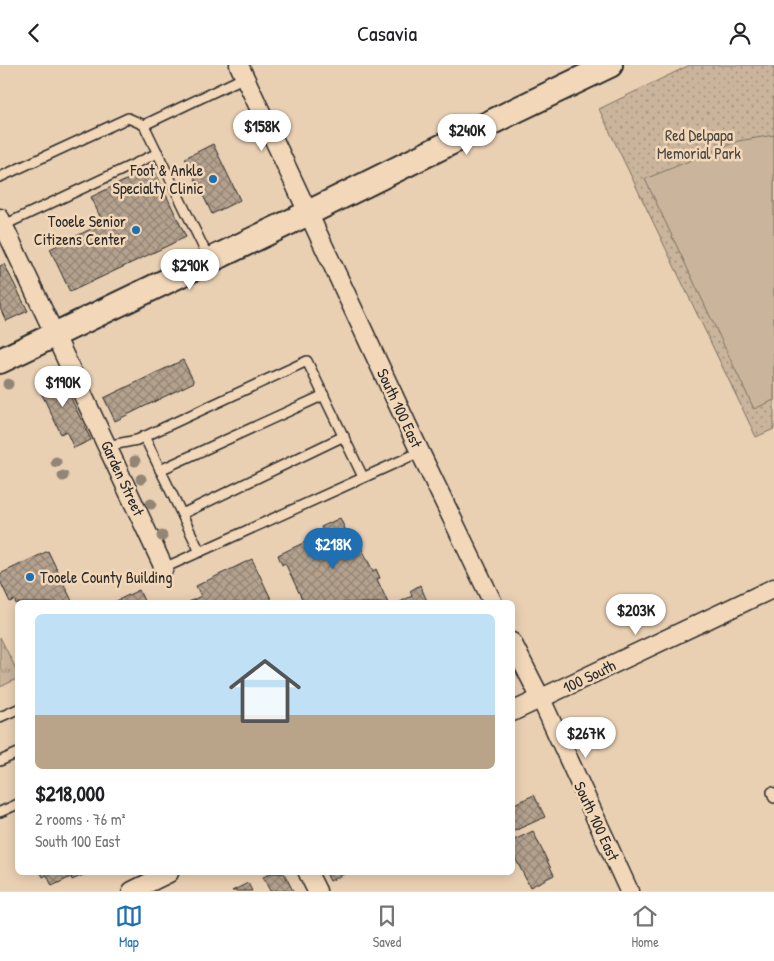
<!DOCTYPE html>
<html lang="en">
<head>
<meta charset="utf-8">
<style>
  body { margin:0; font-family:"Patrick Hand",sans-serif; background:#f6f6f6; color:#202124; height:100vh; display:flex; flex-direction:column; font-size:19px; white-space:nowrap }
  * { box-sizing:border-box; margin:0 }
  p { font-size:16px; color:#757577 }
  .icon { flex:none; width:28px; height:28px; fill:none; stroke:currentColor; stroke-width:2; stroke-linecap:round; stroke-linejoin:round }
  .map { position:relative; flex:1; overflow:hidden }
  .side { position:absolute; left:15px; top:535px; width:500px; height:275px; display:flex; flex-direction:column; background:#fff; border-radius:8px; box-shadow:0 2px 12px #0003 }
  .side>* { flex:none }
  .price { position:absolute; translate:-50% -42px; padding:0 11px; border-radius:18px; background:#fff; color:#222; font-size:16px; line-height:32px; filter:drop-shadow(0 1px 2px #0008) }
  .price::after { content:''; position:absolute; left:50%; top:30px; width:15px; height:11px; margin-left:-8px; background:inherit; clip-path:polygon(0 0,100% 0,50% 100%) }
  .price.current { background:#1f6fb2; color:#fff }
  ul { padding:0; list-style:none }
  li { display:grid; align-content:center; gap:10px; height:265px; padding:0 20px }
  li+li { border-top:1px solid #e0e0e0 }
  li span { display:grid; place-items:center; height:155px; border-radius:8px; color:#555 }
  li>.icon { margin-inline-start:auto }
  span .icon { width:90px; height:90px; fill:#fffc; stroke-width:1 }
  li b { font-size:21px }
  header { display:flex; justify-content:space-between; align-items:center; height:65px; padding:0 20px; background:#fff; font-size:22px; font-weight:600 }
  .dock { display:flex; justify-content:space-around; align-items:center; height:70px; border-top:1px solid #e0e0e0; background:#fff; font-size:14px; color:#757577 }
  .dock a { display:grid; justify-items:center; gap:2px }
  .dock .current { color:#1f6fb2 }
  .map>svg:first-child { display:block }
  .grass { fill:url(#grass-tufts); stroke:#7a7064 }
  .park { fill:url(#park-dots); stroke:#7a7064 }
  .garden { fill:#cab59c; stroke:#7a7064 }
  .building { fill:url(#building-cross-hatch); stroke:#2b2b2b }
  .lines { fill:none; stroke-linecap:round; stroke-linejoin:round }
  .lane-casing { stroke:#2b2b2b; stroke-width:12 }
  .street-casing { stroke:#2b2b2b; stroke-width:21 }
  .secondary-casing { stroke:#2b2b2b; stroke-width:28 }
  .lane { stroke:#f2d7b9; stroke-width:9 }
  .street { stroke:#f2d7b9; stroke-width:18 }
  .secondary { stroke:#f2d7b9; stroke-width:24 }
  .tree { fill:#938575 }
  .poi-dot { fill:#1f6fb2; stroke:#f2d7b9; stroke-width:2 }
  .labels { text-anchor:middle; stroke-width:5; stroke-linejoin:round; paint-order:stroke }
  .park-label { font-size:16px; fill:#4b4742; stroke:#f2d7b9 }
  .poi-label { font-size:16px; fill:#2b2b2b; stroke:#f2d7b9; text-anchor:end }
  .street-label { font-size:16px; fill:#2b2b2b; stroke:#f2d7b9 }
</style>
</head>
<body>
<header><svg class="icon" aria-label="back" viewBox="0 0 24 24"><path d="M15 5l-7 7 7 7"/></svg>Casavia<svg class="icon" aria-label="person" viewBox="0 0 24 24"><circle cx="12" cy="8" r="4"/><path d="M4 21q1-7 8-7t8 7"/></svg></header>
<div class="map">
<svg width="774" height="826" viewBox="0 0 774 826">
  <defs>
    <pattern id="grass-tufts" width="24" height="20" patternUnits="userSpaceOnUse" patternTransform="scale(1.25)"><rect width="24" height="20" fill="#cab59c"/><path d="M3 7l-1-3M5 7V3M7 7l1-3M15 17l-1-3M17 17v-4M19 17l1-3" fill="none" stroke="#a4937f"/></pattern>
    <pattern id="park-dots" width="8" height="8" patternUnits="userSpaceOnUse" patternTransform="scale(1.25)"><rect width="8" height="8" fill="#cab59c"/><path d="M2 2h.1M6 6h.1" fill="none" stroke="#a4937f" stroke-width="1.8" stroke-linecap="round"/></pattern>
    <pattern id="building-cross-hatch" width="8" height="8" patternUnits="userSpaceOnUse" patternTransform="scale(1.25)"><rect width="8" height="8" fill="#b4a28e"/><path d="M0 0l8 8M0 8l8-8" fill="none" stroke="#938474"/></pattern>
  </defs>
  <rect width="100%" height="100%" fill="#ead0b3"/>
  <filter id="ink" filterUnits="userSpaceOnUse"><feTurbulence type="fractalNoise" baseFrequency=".02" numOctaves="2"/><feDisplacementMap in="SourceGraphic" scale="10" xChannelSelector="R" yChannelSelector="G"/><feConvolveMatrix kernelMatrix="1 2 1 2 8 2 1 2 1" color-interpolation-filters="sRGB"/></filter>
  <g filter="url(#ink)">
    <!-- grass -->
    <polygon class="grass" points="0,572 18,608 17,614 0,622"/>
    <!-- park -->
    <polygon class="park" points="690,0 774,0 774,364 756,372 599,44"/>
    <!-- garden -->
    <polygon class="garden" points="774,70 774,335 754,344 645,114 738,76"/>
    <!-- building -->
    <g class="building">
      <polygon points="213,79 240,135 212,149 185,93"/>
      <polygon points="153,102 186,172 70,227 50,184 103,158 91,132"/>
      <polygon points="4,199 28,246 6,256 0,243 0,201"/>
      <polygon points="183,295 194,317 115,356 104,333"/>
      <polygon points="57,304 91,375 74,383 66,366 61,369 35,315"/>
      <polygon points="340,453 353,481 359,478 373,506 376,504 380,513 377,514 388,538 304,538 285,498 282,500 278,490 324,468 321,462"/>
      <polygon points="48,486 73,538 18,538 18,542 14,535 10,537 0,516 0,509"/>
      <polygon points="252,494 273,538 187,538 201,531 196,521"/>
      <polygon points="420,520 428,538 398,538 412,531 410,526"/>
      <polygon points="139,525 145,538 112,538"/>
      <polygon points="534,730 545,752 512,767 512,740"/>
      <polygon points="533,766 554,810 530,822 512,787 512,776"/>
      <polygon points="41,808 88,808 72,815 71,812 52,821 47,810 43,812"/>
      <polygon points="270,808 284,808 293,826 270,826 263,812 270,809"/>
      <polygon points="326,808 346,808 330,816"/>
      <polygon points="248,818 252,826 232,826"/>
    </g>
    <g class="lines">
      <defs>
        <g id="lane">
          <polyline points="144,60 245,12"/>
          <polyline points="0,112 128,53 144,60 209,194"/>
          <polyline points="2,161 158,88"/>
          <polyline points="144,371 200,487"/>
          <polyline points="107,381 137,375 307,296 363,412"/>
          <polyline points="160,405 324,330"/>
          <polyline points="182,449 344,371"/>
          <polyline points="164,503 420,387"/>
          <polyline points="0,652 18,644"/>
          <polyline points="0,696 18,688"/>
          <polyline points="772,727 774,733"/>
          <polyline points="0,747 18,739"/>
        </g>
        <g id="street">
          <polyline points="239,0 420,387 493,538"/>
          <polyline points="0,153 164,503"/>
          <polyline points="512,577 541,634 629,826"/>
          <polyline points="512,647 774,523"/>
          <polyline points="308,808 317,826"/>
          <polyline points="132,826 169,808"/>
        </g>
        <polyline id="secondary" points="0,296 290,157 512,47 610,0"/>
      </defs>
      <!-- lane casing -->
      <use href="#lane" class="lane-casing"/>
      <!-- street casing -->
      <use href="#street" class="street-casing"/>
      <!-- secondary casing -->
      <use href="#secondary" class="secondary-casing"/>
      <!-- lane -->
      <use href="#lane" class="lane"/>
      <!-- street -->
      <use href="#street" class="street"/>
      <!-- secondary -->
      <use href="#secondary" class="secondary"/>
    </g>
    <!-- trees -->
    <g class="tree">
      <circle cx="8" cy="319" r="5.5"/>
      <circle cx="135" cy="396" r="5.5"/>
      <circle cx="56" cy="397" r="5.5"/>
      <circle cx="63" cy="411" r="5.5"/>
      <circle cx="141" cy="414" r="5.5"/>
      <circle cx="151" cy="439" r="5.5"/>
      <circle cx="162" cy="471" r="5.5"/>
    </g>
  </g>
  <!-- markers -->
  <g class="poi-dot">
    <circle cx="213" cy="114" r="5"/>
    <circle cx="136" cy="165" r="5"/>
    <circle cx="30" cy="512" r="5"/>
  </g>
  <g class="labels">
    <!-- park labels -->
    <g class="park-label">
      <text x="699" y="76">Red Delpapa<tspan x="699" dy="18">Memorial Park</tspan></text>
    </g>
    <!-- poi labels -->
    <g class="poi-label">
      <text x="203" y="111">Foot &amp; Ankle<tspan x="203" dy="18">Specialty Clinic</tspan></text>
      <text x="126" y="162">Tooele Senior<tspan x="126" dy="18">Citizens Center</tspan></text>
      <text x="40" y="518" text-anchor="start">Tooele County Building</text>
    </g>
    <!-- street labels -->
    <g class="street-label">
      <text transform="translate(400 343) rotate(65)" y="6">South 100 East</text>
      <text transform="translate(123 413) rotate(65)" y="6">Garden Street</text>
      <text transform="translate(589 611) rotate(-26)" y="6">100 South</text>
      <text transform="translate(597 756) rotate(65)" y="6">South 100 East</text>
    </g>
  </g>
</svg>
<b class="price" style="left:262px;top:87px">$158K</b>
<b class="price" style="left:467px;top:91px">$240K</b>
<b class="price" style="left:190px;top:226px">$290K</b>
<b class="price" style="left:63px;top:343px">$190K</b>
<b class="price current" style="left:333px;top:505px">$218K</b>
<b class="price" style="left:636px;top:571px">$203K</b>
<b class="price" style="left:586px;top:694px">$267K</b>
<section class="side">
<ul>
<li><span style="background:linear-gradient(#bfe0f5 65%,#b9a48a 0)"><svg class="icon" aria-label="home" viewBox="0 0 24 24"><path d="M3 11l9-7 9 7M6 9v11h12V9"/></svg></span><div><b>$218,000</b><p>2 rooms · 76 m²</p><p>South 100 East</p></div></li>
</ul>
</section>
</div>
<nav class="dock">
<a class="current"><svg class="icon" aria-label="map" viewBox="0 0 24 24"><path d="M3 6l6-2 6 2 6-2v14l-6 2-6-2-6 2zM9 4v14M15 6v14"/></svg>Map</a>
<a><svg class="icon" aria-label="saved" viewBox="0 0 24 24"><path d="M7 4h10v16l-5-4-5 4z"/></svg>Saved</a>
<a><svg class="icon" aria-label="home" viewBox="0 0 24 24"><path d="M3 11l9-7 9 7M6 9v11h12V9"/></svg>Home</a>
</nav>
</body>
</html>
